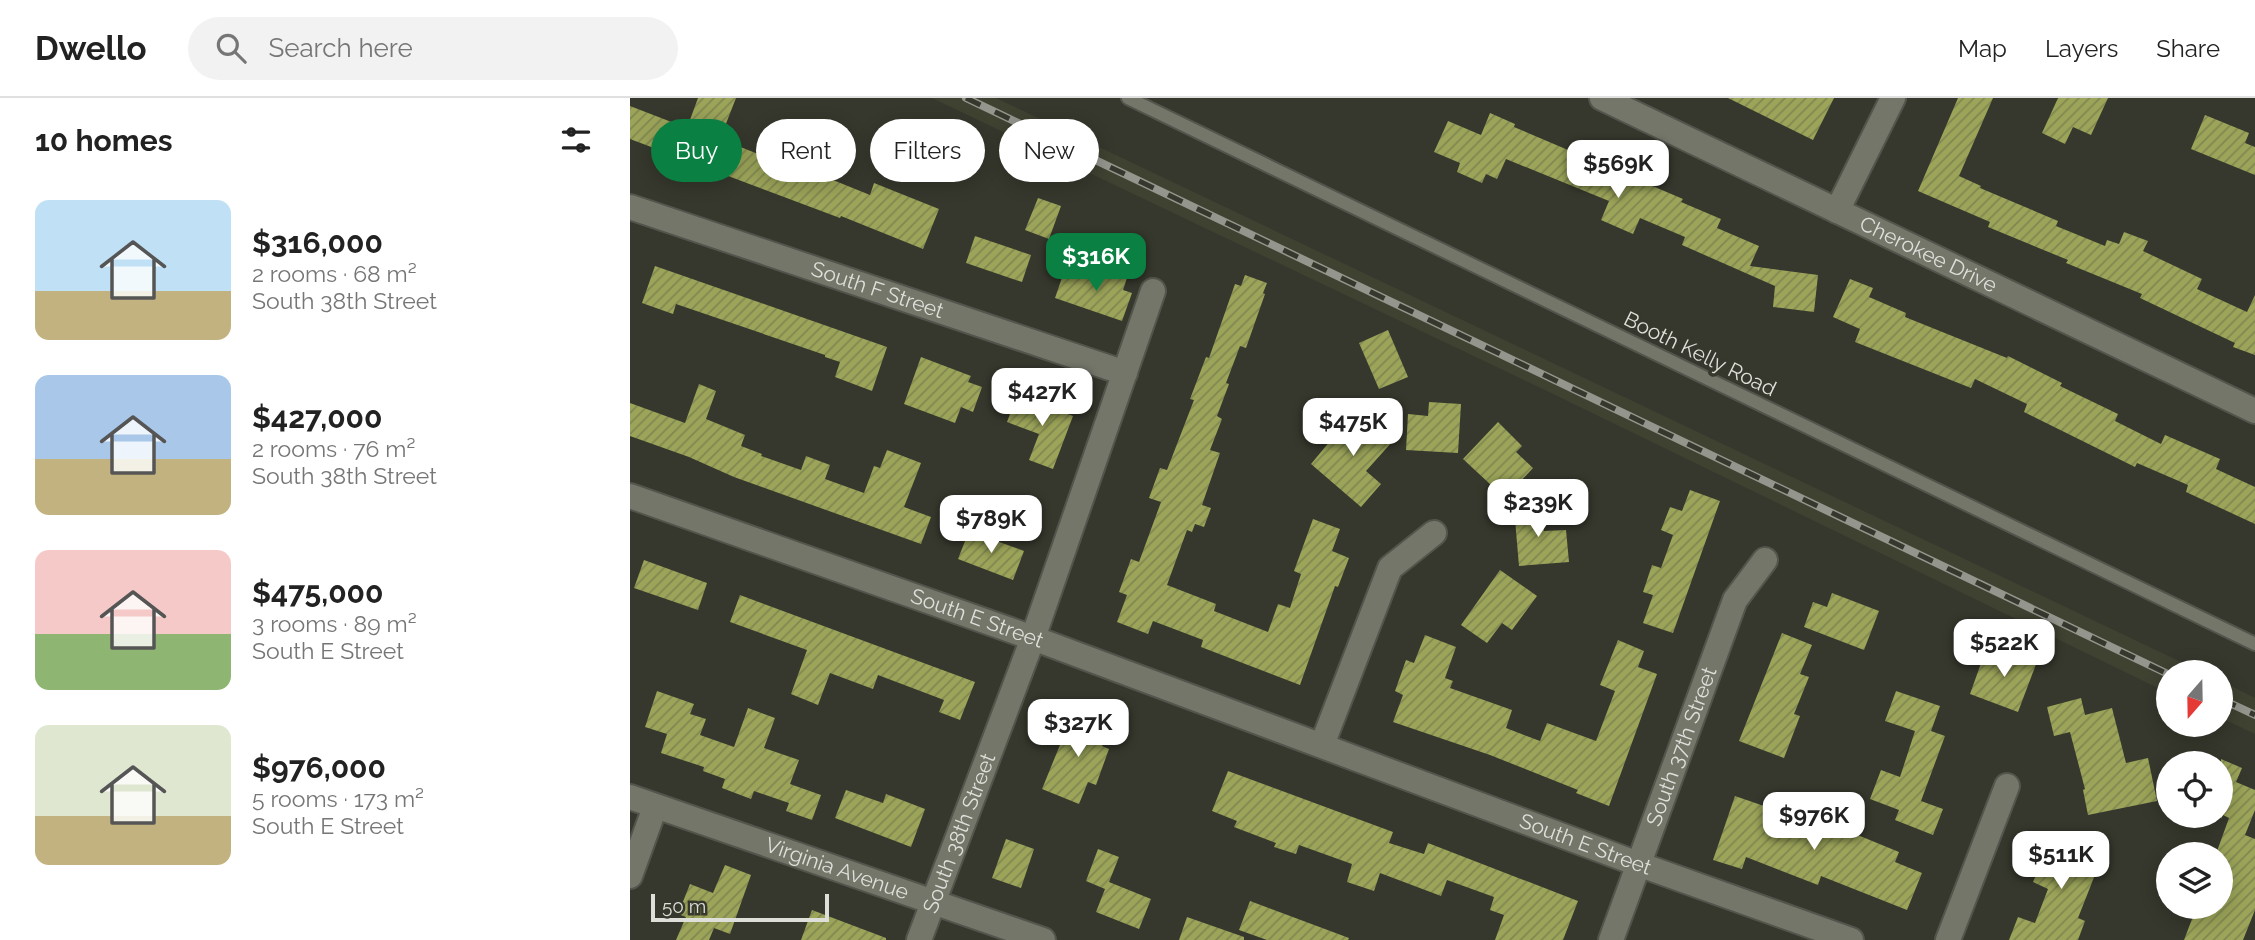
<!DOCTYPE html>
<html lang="en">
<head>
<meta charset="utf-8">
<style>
  body { margin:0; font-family:Raleway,sans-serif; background:#f2f2f2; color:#222; height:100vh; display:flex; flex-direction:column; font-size:26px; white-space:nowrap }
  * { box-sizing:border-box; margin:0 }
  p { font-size:23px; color:#767676 }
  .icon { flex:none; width:38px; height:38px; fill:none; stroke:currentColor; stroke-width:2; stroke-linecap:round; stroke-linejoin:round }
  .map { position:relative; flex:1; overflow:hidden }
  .side { display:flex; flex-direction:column; background:#fff; width:630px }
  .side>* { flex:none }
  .banner { position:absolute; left:21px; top:21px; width:665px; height:63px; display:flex; gap:14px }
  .needle { width:46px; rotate:200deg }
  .tools { position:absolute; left:1526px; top:562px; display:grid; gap:14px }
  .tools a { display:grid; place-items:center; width:77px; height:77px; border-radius:50%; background:#fff; box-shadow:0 4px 18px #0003; font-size:35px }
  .scale { position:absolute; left:21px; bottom:18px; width:178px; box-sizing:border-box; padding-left:7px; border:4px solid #dedfd9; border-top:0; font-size:19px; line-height:24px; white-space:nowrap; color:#dedfd9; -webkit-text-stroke:5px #36382d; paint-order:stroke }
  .price { position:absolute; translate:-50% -60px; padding:0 16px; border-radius:14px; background:#fff; color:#222; font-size:23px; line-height:46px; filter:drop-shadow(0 2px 4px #0008) }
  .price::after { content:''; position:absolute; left:50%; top:42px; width:21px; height:16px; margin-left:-10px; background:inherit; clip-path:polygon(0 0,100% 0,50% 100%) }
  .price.active { background:#0b8043; color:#fff }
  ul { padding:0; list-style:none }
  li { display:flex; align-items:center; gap:21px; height:175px; padding:0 35px }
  li span { display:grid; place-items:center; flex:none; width:196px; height:140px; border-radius:14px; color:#555 }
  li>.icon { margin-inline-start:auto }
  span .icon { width:84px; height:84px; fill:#fffc; stroke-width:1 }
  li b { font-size:30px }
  h2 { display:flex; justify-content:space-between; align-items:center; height:84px; padding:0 35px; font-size:30px }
  .pill { padding:0 24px; border-radius:32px; background:#fff; box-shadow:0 4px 18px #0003; font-size:24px; line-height:63px }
  .pill.active { background:#0b8043; color:#fff }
  header { display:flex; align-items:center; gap:42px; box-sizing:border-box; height:98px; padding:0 35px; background:#fff; border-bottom:2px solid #e0e0e0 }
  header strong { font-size:33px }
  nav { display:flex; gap:38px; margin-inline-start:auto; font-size:24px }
  .search { width:490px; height:63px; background:#f2f2f2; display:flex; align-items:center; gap:18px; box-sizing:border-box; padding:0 24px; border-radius:38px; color:#767676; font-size:26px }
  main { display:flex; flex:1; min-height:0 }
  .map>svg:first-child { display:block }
  .built { fill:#3f4231 }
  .building { fill:url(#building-hatch) }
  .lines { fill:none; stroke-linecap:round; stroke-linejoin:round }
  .lane-casing { stroke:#53554c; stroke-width:16 }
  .street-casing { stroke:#53554c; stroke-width:28 }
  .lane { stroke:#74766a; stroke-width:12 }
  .street { stroke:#74766a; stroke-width:24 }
  .rail-casing { stroke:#94958d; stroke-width:8 }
  .rail { stroke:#36382d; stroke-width:5; stroke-dasharray:16; stroke-linecap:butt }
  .labels { text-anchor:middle; stroke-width:7; stroke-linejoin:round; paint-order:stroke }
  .street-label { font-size:21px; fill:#dedfd9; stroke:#36382d }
</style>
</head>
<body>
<header>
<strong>Dwello</strong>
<div class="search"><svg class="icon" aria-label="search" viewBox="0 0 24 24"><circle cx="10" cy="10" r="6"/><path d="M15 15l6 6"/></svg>Search here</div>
<nav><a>Map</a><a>Layers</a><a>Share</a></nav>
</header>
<main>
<section class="side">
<h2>10 homes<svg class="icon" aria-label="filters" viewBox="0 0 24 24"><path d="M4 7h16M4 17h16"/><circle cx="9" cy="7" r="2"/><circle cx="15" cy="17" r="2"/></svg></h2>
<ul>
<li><span style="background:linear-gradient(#bfe0f5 65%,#c2b280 0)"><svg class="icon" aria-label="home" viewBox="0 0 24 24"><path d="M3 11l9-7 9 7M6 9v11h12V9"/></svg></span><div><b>$316,000</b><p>2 rooms · 68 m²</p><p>South 38th Street</p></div></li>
<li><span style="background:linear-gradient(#a9c7e8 60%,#c2b280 0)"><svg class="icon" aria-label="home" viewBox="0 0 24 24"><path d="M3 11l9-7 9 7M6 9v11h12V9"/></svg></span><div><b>$427,000</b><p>2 rooms · 76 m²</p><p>South 38th Street</p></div></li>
<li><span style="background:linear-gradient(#f6c9c9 60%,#8fb573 0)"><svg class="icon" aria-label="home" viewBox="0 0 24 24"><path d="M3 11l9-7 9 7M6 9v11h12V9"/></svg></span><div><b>$475,000</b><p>3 rooms · 89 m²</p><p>South E Street</p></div></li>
<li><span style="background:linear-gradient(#dfe7d0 65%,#c2b280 0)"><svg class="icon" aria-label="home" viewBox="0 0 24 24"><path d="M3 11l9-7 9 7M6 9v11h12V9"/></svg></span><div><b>$976,000</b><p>5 rooms · 173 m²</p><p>South E Street</p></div></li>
</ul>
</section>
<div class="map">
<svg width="1625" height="842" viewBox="0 0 1625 842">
  <defs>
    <pattern id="building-hatch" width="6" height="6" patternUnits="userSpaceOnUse" patternTransform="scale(1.75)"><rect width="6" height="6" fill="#9ba458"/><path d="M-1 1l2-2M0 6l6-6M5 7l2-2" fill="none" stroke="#818751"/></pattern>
  </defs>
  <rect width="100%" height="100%" fill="#36382d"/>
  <!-- built -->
  <g class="built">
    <polygon points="302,0 366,0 1572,574 1538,574 1538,595 917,293"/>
    <polygon points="1591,583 1625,600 1625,636 1591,620"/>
  </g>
  <!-- building -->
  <g class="building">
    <polygon points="68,0 106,0 90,41 159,68 163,58 179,64 183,54 210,64 203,82 240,97 244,85 309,111 293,151 211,118 210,120 0,41 0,8 57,30"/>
    <polygon points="1098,0 1204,0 1183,42"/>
    <polygon points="1328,0 1363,0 1329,78 1351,88 1350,90 1428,123 1426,128 1475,148 1477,142 1489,146 1494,134 1518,143 1513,153 1572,181 1567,191 1617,214 1625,197 1625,257 1603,249 1605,245 1510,200 1512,196 1436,165 1438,162 1358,129 1360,124 1288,93"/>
    <polygon points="1428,0 1478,0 1461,37 1443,29 1435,46 1412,35"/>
    <polygon points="860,15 885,26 884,29 1053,101 1051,104 1091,121 1087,130 1129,148 1120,168 1188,177 1184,214 1143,209 1145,188 1052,147 1055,139 1010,120 1003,136 971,122 979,103 876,61 867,81 856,76 852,85 827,74 830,65 804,54 818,23 851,37"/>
    <polygon points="1575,17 1619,35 1615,45 1625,49 1625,77 1561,51"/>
    <polygon points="408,100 431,108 419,141 395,132"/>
    <polygon points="345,138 401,157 392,184 336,165"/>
    <polygon points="25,168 257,249 242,293 205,279 210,264 195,259 195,257 46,206 43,216 12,205"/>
    <polygon points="435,171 472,184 476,173 497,180 493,192 502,195 492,223 425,200"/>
    <polygon points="615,177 637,185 633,195 635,196 616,250 610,248 596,285 599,286 587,318 592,321 580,352 590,355 572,407 581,410 574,429 565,426 562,434 557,432 537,487 586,506 584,513 638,534 648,506 660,510 671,476 664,473 683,421 710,431 702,453 719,460 708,489 705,488 670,587 571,549 573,542 523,523 518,536 487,524 497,497 489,494 501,461 509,464 531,404 519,400 530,370 537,372 564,302 560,301 576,259 579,260 605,186 611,188"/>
    <polygon points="1220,181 1243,190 1239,199 1276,215 1275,219 1377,260 1378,258 1432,285 1430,288 1488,316 1485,323 1531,346 1535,337 1590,361 1586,371 1625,389 1625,426 1556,394 1558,387 1507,365 1505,369 1394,314 1397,306 1345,281 1341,290 1225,244 1230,231 1203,219"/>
    <polygon points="758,232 778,279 749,291 729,245"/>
    <polygon points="291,259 341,278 338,284 352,289 343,314 331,309 325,325 274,306"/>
    <polygon points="69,286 86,293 76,321 115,337 111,348 132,356 131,358 171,372 176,358 200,367 195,381 234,395 244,368 250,370 257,352 291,365 274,409 301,419 291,446 104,379 59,359 0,338 0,305 55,325"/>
    <polygon points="387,297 443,318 423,371 399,362 409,336 377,324"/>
    <polygon points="799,304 831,306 828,355 776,352 778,316 798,318"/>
    <polygon points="725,313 762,344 736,373 751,386 731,409 681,366"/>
    <polygon points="868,324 892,348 886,354 903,370 875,400 833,361"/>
    <polygon points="1060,392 1090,403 1043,535 1013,525 1023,497 1013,494 1022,467 1031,470 1043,437 1031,432 1040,409 1052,413"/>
    <polygon points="912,408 914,433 936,432 939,464 889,468 884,410"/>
    <polygon points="339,433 394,453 383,482 328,461"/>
    <polygon points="14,462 77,485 68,512 4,490"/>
    <polygon points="870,472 907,498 882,532 872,525 857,545 831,527"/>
    <polygon points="1202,495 1249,513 1234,552 1174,529 1183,504 1197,509"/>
    <polygon points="110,497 345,584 330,622 309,614 314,602 248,577 243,591 200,575 188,607 161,596 177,552 100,524"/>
    <polygon points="1152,535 1182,547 1170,576 1179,579 1164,616 1170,618 1154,660 1109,643"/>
    <polygon points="795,537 826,549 815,580 823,583 820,590 882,612 876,630 910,643 917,625 966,643 985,593 970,587 988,542 1014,553 1008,569 1027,576 979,708 946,695 948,692 860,657 763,624 773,597 765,593 776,562 784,565"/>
    <polygon points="1381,551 1408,561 1388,614 1340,596 1355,554 1377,563"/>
    <polygon points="27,593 64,606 60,616 76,621 70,637 104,649 118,610 145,620 134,650 169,662 160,686 191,697 182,722 156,713 159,705 124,693 121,701 92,690 95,681 73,673 74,669 31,655 37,636 15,629"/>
    <polygon points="1266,593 1310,608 1301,633 1315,638 1291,703 1313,711 1303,737 1265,722 1269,712 1240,701 1251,672 1270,679 1285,633 1255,623"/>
    <polygon points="1451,600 1455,617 1482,610 1496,665 1518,660 1527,703 1458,717 1453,692 1455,691 1440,634 1424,638 1417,609"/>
    <polygon points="443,615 480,629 472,648 479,651 466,687 458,684 449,706 412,691"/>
    <polygon points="1591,661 1612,670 1606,684 1625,692 1625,712 1615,737 1625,741 1625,812 1613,842 1554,842 1567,808 1591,808 1591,756 1586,756 1599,720 1593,717 1591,721"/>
    <polygon points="598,673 763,734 759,745 794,756 798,745 948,803 933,842 865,842 874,817 860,812 864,799 817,782 811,798 750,775 744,793 717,784 722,766 669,747 666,756 644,749 646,745 604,729 607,723 582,713"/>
    <polygon points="216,692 253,705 256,696 295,711 281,749 205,720"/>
    <polygon points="1105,698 1154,715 1157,708 1269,754 1265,764 1292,775 1277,812 1191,778 1188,787 1116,759 1112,771 1083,762"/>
    <polygon points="1423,734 1474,754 1448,820 1455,823 1448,842 1379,842 1388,819 1405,825 1418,791 1403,784"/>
    <polygon points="376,741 404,751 391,790 362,780"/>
    <polygon points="468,751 489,759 479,784 521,801 509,831 466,814 475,791 456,783"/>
    <polygon points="95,767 121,777 100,836 84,830 79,842 46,842 56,819 48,816 60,786 83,795"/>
    <polygon points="620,803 719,840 718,842 637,842 609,832"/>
    <polygon points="182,812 256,840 256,842 171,842"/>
    <polygon points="557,819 614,839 614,842 549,842"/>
  </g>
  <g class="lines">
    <defs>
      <polyline id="lane" points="498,0 1625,546"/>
      <g id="street">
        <path id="s1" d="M972,0L1625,313"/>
        <path id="s2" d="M0,109L495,275"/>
        <polyline points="1207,113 1263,0"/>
        <path id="s3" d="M0,398L403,540L1008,766L1221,842"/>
        <polyline points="692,647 760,470 804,435"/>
        <path id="s4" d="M0,699L413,842"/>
        <polyline points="0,778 25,709"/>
        <path id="s5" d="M289,842L403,540L523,193"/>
        <path id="s6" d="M981,842L1105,502L1135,462"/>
        <polyline points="1318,842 1377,688"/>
      </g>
    </defs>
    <!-- lane casing -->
    <use href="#lane" class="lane-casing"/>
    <!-- street casing -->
    <use href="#street" class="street-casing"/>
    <!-- lane -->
    <use href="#lane" class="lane"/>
    <!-- street -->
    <use href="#street" class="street"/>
    <defs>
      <g id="rail">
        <polyline points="336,0 1538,576"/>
        <polyline points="1591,601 1625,617"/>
      </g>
    </defs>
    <!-- rail casing -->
    <use href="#rail" class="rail-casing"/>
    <!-- rail -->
    <use href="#rail" class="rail"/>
  </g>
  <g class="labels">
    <!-- street labels -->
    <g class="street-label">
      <text dy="7" stroke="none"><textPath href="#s1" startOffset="362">Cherokee Drive</textPath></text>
      <text dy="7" stroke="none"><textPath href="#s2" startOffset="261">South F Street</textPath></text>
      <text transform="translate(1070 256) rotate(26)" y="7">Booth Kelly Road</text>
      <text dy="7" stroke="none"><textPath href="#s3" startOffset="368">South E Street</textPath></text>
      <text dy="7" stroke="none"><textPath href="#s6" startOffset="206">South 37th Street</textPath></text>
      <text dy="7" stroke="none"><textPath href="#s5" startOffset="114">South 38th Street</textPath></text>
      <text dy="7" stroke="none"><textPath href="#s3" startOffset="1017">South E Street</textPath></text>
      <text dy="7" stroke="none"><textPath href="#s4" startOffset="219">Virginia Avenue</textPath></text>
    </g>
  </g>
</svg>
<div class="tools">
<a><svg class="needle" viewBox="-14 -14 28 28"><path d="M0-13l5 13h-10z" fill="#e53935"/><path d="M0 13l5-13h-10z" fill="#767676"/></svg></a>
<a><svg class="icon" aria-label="locate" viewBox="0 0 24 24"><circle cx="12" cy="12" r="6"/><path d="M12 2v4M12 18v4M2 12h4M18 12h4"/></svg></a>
<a><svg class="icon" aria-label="layers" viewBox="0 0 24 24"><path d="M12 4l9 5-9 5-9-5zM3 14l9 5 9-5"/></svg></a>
</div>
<div class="scale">50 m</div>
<b class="price" style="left:988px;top:102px">$569K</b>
<b class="price active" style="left:466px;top:195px">$316K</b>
<b class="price" style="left:412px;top:330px">$427K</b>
<b class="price" style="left:723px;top:360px">$475K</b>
<b class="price" style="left:908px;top:441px">$239K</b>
<b class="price" style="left:361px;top:457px">$789K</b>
<b class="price" style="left:1374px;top:581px">$522K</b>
<b class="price" style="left:448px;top:661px">$327K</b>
<b class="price" style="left:1184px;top:754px">$976K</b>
<b class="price" style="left:1431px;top:793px">$511K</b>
<div class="banner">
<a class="pill active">Buy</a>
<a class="pill">Rent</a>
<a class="pill">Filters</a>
<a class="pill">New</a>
</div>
</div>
</main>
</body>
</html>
